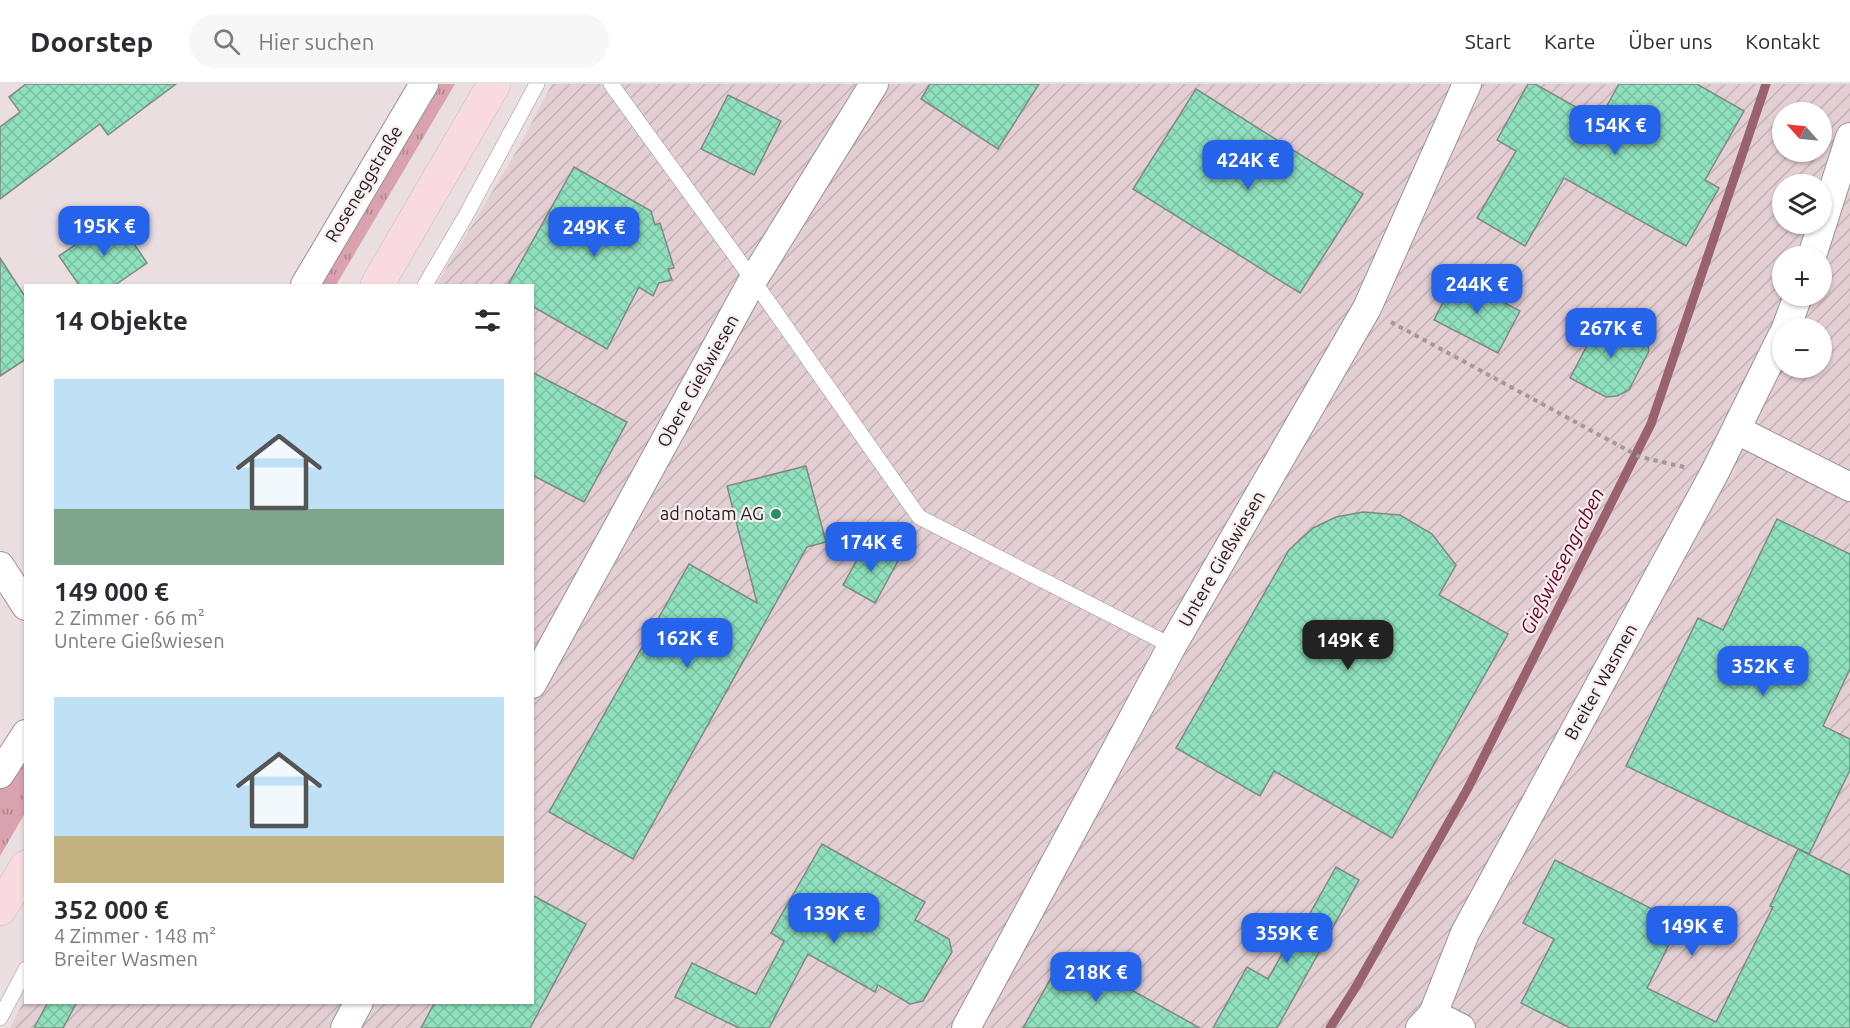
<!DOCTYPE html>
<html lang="de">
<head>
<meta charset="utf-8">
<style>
  body { margin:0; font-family:Ubuntu,sans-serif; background:#f7f7f7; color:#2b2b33; height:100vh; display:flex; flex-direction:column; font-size:22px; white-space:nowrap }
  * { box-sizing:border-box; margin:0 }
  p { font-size:20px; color:#7c7c81 }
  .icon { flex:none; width:33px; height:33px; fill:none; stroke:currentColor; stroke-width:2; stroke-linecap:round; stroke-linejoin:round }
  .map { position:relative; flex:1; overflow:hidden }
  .details { position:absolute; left:24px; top:200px; width:510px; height:720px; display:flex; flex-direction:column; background:#fff; border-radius:0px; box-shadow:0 2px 4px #0004 }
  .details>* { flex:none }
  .needle { width:39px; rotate:297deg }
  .fabs { position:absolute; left:1772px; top:18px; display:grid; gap:12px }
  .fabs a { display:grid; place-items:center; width:60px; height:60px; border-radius:50%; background:#fff; box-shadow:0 2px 4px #0004; font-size:30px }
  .price { position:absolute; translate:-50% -51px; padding:0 14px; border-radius:12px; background:#2563eb; color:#fff; font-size:20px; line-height:39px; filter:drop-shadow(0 2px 3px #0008) }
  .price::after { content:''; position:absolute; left:50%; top:36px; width:18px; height:14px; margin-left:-9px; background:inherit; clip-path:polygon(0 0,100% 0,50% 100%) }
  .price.selected { background:#222; color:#fff }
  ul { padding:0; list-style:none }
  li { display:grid; align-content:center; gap:12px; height:318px; padding:0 30px }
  li span { display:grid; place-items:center; height:186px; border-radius:0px; color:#555 }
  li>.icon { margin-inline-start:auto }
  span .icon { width:108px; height:108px; fill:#fffc; stroke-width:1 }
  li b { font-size:26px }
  h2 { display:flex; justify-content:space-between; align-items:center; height:72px; padding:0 30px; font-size:26px }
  header { display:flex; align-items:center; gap:36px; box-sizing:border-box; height:84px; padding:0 30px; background:#fff; border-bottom:2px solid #e1e1e2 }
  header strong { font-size:28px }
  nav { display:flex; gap:33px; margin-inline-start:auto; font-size:21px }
  .search { width:420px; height:54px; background:#f7f7f7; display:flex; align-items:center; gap:15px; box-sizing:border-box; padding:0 21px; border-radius:33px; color:#7c7c81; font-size:22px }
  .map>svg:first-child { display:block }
  .industrial { fill:url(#industrial-furrows); fill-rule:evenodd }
  .grass { fill:url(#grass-tufts) }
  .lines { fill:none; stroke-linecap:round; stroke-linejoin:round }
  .stream { stroke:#98626e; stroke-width:9 }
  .building { fill:url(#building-cross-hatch); stroke:#808984; stroke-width:1.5 }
  .service-casing { stroke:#9b9092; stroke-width:16 }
  .minor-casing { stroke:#9b9092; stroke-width:30 }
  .primary-casing { stroke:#c1bfbf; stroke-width:34 }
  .path { stroke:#a2999b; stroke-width:4; stroke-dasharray:4.5 4.5; stroke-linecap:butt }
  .service { stroke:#fff; stroke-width:15 }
  .minor { stroke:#fff; stroke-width:28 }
  .primary { stroke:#f8dae0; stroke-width:33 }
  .poi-dot { fill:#278d69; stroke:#f7ecee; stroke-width:2 }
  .labels { text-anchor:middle; stroke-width:4.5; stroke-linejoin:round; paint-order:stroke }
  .street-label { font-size:18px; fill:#201c1c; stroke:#f7ecee }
  .poi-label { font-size:18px; fill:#201c1c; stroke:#f7ecee; text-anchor:end }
  .water-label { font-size:20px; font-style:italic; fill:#65082d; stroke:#f7ecee }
</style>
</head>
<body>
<header>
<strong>Doorstep</strong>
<div class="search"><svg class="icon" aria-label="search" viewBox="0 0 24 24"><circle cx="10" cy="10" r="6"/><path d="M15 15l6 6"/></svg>Hier suchen</div>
<nav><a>Start</a><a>Karte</a><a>Über uns</a><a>Kontakt</a></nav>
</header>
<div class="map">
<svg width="1850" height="944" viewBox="0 0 1850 944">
  <defs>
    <pattern id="industrial-furrows" width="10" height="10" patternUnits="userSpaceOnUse" patternTransform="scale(1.5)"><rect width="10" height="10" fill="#e3cfd3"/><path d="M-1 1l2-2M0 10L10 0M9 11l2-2" fill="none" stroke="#c2b1b5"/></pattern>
    <pattern id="grass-tufts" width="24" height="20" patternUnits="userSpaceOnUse" patternTransform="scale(1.5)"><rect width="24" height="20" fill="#d9a2ae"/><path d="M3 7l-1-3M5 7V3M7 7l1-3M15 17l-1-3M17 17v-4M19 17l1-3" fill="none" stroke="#b0838d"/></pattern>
    <pattern id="building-cross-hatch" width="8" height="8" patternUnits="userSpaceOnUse" patternTransform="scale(1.5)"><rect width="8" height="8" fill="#8fe1bd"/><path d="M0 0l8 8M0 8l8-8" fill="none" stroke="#7bc0a2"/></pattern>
  </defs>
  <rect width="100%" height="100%" fill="#eadee1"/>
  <!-- industrial -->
  <path class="industrial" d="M552,0H1850V944H10L25,915L26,918H532V201H436L519,63ZM1782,28H1821V68H1782ZM1782,100H1821V140H1782ZM1782,172H1821V212H1782ZM1782,244H1821V284H1782Z"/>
  <!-- grass -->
  <g class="grass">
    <polygon points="424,0 455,0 336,201 305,201"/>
    <polygon points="25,650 25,729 0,772 0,690"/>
  </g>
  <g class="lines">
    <!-- stream -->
    <polyline class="stream" points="1330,944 1357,901 1468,704 1651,340 1766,0"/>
  </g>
  <!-- building -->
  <g class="building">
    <polygon points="26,0 176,0 108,51 100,40 0,115 0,43 20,28 9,13"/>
    <polygon points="930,0 1039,0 998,65 921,15"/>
    <polygon points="1528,0 1535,0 1599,36 1619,0 1697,0 1744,27 1705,96 1719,104 1686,162 1564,94 1525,162 1477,134 1516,67 1497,56"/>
    <polygon points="1196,5 1363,110 1300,209 1133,105"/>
    <polygon points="728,11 781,37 754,91 701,65"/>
    <polygon points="574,83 651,127 655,141 660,139 674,184 668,185 672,196 659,199 653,212 639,203 607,265 532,222 532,201 508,201"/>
    <polygon points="116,133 147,179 115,201 79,201 59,172"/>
    <polygon points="0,174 26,214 26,275 0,292"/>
    <polygon points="1456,193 1520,227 1498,269 1434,236"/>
    <polygon points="1603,231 1646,253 1649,267 1629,306 1617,312 1606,313 1570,294"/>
    <polygon points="532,288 627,338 584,418 532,391"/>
    <polygon points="806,382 826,458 807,463 633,775 549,728 689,480 757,519 727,402"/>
    <polygon points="1363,428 1400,431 1432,450 1456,481 1439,511 1508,550 1392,754 1274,687 1260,712 1176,664 1289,466 1313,444 1336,433"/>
    <polygon points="1777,435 1850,470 1850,585 1823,642 1850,655 1850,686 1809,770 1626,682 1698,534 1723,546"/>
    <polygon points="866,460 898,477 875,519 843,501"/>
    <polygon points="822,760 925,818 915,836 949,855 952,868 923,917 910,920 878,901 875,908 808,870 769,944 739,944 675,913 692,879 756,910 784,857 771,849"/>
    <polygon points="1798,765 1850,791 1850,944 1570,944 1521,919 1554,855 1523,839 1555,776 1680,839 1647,904 1716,938 1773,823 1770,822"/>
    <polygon points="1336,783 1359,796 1277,944 1213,944 1247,883 1268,895 1291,854 1295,856"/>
    <polygon points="532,811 586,840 530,944 421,944 435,918 532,918"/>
    <polygon points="1065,869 1200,944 1023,944"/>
    <polygon points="48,918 77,918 63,944 34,944"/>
  </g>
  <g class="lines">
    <defs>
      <g id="service">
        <polyline points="611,0 753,196 919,433 1172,562"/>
        <polyline points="425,201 465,133 537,0"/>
        <polyline points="0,934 26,885"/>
      </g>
      <g id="minor">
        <polyline points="1812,172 1850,53"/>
        <polyline points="305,201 424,0"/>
        <polyline points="1786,244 1798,212"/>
        <polyline points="1737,346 1850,403"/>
        <polyline points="0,482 26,522"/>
        <polyline points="532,600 753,196 874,0"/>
        <polyline points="0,690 26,650"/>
        <polyline points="1433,930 1461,944"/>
        <polyline points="345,944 359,918"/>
        <polyline points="966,944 1172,562 1367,224 1467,0"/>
        <polyline points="1420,944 1433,930 1465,849 1715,388 1782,252"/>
      </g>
      <g id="primary">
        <polyline points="377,201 494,0"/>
        <polyline points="0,825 26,783"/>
      </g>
    </defs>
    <!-- service casing -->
    <use href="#service" class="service-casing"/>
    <!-- minor casing -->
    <use href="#minor" class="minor-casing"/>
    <!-- primary casing -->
    <use href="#primary" class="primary-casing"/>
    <!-- path -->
    <polyline class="path" points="1391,238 1640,373 1684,383"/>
    <!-- service -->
    <use href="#service" class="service"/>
    <!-- minor -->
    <use href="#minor" class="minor"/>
    <!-- primary -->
    <use href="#primary" class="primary"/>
  </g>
  <!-- markers -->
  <circle class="poi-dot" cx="776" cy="430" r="6"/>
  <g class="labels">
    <!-- street labels -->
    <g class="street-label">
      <text transform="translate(364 100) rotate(-59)" y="6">Roseneggstraße</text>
      <text transform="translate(698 297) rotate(-61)" y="6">Obere Gießwiesen</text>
      <text transform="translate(1222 475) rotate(-60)" y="6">Untere Gießwiesen</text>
      <text transform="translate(1601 598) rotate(-61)" y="6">Breiter Wasmen</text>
    </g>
    <!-- poi labels -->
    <g class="poi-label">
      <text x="764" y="436">ad notam AG</text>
    </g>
    <!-- water labels -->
    <g class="water-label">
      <text transform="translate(1562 477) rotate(-63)" y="7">Gießwiesengraben</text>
    </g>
  </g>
</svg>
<div class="fabs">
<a><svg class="needle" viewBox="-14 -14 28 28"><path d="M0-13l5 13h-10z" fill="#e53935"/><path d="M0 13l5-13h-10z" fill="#7c7c81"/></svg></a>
<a><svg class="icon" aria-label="layers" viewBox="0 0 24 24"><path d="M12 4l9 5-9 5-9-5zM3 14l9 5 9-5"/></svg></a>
<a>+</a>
<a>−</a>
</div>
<b class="price" style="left:1615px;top:72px">154K €</b>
<b class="price" style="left:1248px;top:107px">424K €</b>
<b class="price" style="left:104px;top:173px">195K €</b>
<b class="price" style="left:594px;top:174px">249K €</b>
<b class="price" style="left:1477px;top:231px">244K €</b>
<b class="price" style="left:1611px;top:275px">267K €</b>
<b class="price" style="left:871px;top:489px">174K €</b>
<b class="price" style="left:687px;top:585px">162K €</b>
<b class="price selected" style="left:1348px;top:587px">149K €</b>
<b class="price" style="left:1763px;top:613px">352K €</b>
<b class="price" style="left:834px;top:860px">139K €</b>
<b class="price" style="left:1692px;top:873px">149K €</b>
<b class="price" style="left:1287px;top:880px">359K €</b>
<b class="price" style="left:1096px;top:919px">218K €</b>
<section class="details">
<h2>14 Objekte<svg class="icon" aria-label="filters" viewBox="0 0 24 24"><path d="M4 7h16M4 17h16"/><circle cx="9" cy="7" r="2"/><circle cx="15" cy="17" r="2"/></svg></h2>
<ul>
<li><span style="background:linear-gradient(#bfe0f5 70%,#7fa58c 0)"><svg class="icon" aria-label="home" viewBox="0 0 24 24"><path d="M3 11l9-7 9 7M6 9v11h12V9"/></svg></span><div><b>149 000 €</b><p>2 Zimmer · 66 m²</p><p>Untere Gießwiesen</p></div></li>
<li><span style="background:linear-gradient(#bfe0f5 75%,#c2b280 0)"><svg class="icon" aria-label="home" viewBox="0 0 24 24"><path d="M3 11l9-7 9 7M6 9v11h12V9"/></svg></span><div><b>352 000 €</b><p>4 Zimmer · 148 m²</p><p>Breiter Wasmen</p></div></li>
</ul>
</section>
</div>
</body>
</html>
